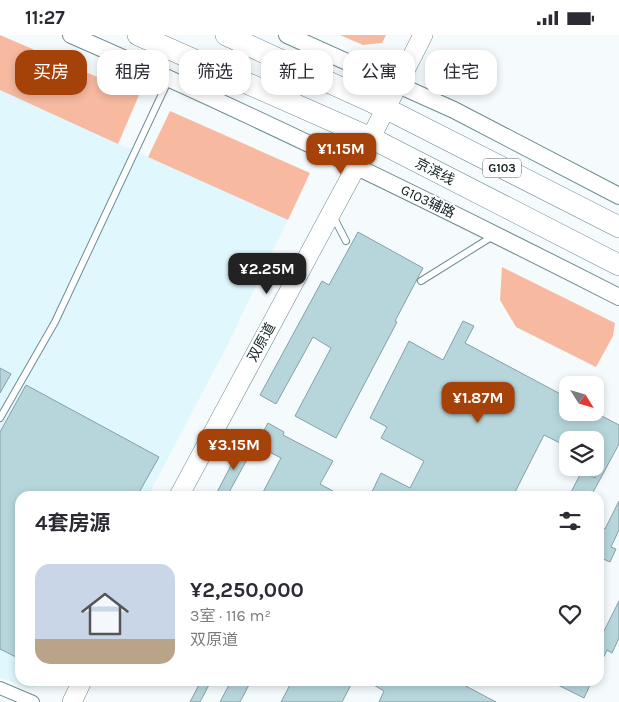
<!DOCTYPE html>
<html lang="zh">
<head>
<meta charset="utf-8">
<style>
  body { margin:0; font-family:Karla,"Noto Sans SC",sans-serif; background:#f7f7f7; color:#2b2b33; height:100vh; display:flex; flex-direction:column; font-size:19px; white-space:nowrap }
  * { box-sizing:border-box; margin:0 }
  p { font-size:16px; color:#7c7c81 }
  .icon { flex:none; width:28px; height:28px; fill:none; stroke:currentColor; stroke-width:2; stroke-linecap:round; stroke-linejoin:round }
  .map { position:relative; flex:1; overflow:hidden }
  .side { position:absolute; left:15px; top:456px; width:589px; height:195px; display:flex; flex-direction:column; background:#fff; border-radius:15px; box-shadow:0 2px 8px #0003 }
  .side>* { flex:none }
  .guide { position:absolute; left:15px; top:15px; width:590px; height:45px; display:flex; gap:10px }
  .needle { width:32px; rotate:127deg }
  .buttons { position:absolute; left:559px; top:341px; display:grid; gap:10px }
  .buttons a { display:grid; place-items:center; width:45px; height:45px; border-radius:10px; background:#fff; box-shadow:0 2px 8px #0003; font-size:25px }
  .price { position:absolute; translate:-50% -42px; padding:0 11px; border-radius:10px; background:#a54209; color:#fff; font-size:16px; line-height:32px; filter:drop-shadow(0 1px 2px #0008) }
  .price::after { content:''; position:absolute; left:50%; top:30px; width:15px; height:11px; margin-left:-8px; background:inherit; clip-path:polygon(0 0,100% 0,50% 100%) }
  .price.selected { background:#222; color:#fff }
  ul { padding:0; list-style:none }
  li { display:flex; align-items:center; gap:15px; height:125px; padding:0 20px }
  li span { display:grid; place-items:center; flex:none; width:140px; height:100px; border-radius:15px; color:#555 }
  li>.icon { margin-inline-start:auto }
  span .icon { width:60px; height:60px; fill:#fffc; stroke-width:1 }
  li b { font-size:21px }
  h2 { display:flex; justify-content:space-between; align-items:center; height:60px; padding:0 20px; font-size:21px }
  .pill { padding:0 18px; border-radius:15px; background:#fff; box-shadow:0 2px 8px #0003; font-size:18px; line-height:45px }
  .pill.selected { background:#a54209; color:#fff }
  .status { display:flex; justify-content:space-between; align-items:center; height:35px; padding:0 25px; background:#fff; direction:ltr }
  .status svg { height:14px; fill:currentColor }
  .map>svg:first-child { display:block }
  .built { fill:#e0f8fd }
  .green { fill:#f7baa1 }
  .building { fill:#b7d6dc; stroke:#83a1a7 }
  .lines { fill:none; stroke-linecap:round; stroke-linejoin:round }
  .service-casing { stroke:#6f8c91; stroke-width:8 }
  .minor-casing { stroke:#6f8c91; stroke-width:14 }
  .tertiary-casing { stroke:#6f8c91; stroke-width:18 }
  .secondary-casing { stroke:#6f8c91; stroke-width:20 }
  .trunk-casing { stroke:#6f8c91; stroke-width:22 }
  .service { stroke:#fff; stroke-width:6 }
  .minor { stroke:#fff; stroke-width:12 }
  .tertiary { stroke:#fff; stroke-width:16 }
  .secondary { stroke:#fff; stroke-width:19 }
  .trunk { stroke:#fff; stroke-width:21 }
  .labels { text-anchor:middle; stroke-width:4; stroke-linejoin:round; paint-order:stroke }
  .shield { fill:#fff; stroke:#5a6264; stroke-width:1 }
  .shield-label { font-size:12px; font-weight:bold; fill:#131f21 }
  .street-label { font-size:14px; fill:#131f21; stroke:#fff }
</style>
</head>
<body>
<div class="status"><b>11:27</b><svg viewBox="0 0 49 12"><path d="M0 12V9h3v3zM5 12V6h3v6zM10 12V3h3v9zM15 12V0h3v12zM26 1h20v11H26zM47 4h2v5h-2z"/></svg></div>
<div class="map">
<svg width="619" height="667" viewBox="0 0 619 667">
  <rect width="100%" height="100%" fill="#f5fbfd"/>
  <!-- built -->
  <polygon class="built" points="0,55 288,185 226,313 148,461 20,461 20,646 50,646 29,654 0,642"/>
  <!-- green -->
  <g class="green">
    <polygon points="0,0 139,60 118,109 0,55"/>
    <polygon points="340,0 386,0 382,8 363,10"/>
    <polygon points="170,76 310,138 288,185 148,122"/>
    <polygon points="502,232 615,288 613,301 596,332 516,292 500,265"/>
  </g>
  <!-- building -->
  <g class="building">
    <polygon points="358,197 423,233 395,286 397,287 336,403 295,381 331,313 313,302 276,369 260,360 322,246 329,250"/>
    <polygon points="463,286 474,291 465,308 568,363 568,378 596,378 619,390 619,409 591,461 569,461 582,436 595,443 595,405 568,405 568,412 544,400 513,461 370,461 381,438 410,453 424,426 381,403 387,392 370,383 409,306 443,325"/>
    <polygon points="0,333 11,339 0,358"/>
    <polygon points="26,350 159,422 137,461 20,461 20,624 0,614 0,397"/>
    <polygon points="268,388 284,397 283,400 333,426 320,449 342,461 261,461 281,423 256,410"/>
    <polygon points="237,409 251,417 227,461 215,461 237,419 233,417"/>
    <polygon points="619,466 619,495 611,512 616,514 610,527 599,522 599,491 605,494"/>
    <polygon points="619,566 619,603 612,618 607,615 599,632 599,606"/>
    <polygon points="201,646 211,646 200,667 190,667"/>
    <polygon points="231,646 251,646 240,667 220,667"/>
    <polygon points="292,646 353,646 342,667 281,667"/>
    <polygon points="367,646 466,646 464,650 496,667 379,667 384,656"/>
    <polygon points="550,646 592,646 584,663"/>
  </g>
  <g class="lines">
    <defs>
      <g id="service">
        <polyline points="333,181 346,206"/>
        <polyline points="421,246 493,201"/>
        <polyline points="0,383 55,287 169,44"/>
      </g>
      <polyline id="minor" points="0,653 33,667"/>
      <g id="tertiary">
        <path d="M71,0C257,81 438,170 619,262"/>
        <polyline points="287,0 454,75 619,161"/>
      </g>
      <g id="secondary">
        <polyline points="179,461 357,130 423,0"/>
        <polyline points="72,667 82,646"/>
      </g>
      <g id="trunk">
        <polyline points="138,0 371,103 619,230"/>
        <polyline points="226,0 385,73 619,192"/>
      </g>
    </defs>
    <!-- service casing -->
    <use href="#service" class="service-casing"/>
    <!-- minor casing -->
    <use href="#minor" class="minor-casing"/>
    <!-- tertiary casing -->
    <use href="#tertiary" class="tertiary-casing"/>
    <!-- secondary casing -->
    <use href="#secondary" class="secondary-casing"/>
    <!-- trunk casing -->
    <use href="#trunk" class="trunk-casing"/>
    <!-- service -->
    <use href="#service" class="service"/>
    <!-- minor -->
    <use href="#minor" class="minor"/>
    <!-- tertiary -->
    <use href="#tertiary" class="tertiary"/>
    <!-- secondary -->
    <use href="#secondary" class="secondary"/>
    <!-- trunk -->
    <use href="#trunk" class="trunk"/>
  </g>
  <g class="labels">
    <!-- shield labels -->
    <rect class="shield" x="483" y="123.5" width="38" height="19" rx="4"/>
    <g class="shield-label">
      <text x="502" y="137">G103</text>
    </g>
    <!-- street labels -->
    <g class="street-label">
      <text transform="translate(435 136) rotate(27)" y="5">京滨线</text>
      <text transform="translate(428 166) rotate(26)" y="5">G103辅路</text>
      <text transform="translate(261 307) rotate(-61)" y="5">双原道</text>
    </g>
  </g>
</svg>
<div class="buttons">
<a><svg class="needle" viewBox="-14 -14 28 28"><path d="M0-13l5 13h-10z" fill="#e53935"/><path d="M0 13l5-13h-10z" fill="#7c7c81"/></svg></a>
<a><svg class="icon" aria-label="layers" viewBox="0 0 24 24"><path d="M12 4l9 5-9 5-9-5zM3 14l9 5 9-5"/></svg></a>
</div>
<b class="price" style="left:341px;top:140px">¥1.15M</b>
<b class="price selected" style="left:267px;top:260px">¥2.25M</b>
<b class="price" style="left:478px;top:389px">¥1.87M</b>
<b class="price" style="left:234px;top:436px">¥3.15M</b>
<div class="guide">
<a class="pill selected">买房</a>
<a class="pill">租房</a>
<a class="pill">筛选</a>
<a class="pill">新上</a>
<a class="pill">公寓</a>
<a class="pill">住宅</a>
</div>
<section class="side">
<h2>4套房源<svg class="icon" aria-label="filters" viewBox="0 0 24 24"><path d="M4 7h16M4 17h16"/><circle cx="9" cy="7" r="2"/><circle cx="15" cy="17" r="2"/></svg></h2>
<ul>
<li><span style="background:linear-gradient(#c9d6e8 75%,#b9a48a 0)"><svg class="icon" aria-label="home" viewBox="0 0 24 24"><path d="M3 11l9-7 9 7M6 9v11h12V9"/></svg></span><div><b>¥2,250,000</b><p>3室 · 116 m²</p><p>双原道</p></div><svg class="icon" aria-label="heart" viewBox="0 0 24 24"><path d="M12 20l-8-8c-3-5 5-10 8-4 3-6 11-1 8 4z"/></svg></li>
</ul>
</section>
</div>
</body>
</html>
